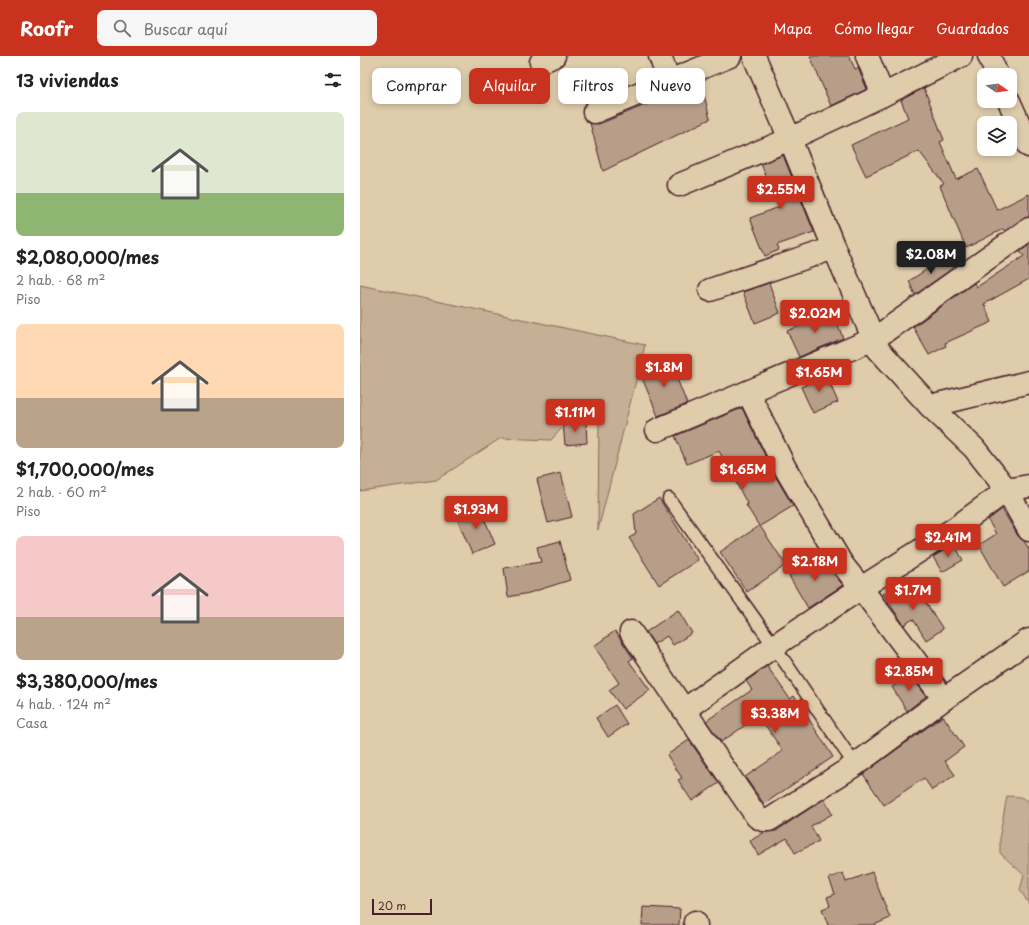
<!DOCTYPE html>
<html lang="es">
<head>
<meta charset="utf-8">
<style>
  body { margin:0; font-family:"Playpen Sans",sans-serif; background:#f6f6f6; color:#222; height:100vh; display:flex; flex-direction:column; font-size:15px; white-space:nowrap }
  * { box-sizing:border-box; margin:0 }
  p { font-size:13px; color:#767676 }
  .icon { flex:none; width:22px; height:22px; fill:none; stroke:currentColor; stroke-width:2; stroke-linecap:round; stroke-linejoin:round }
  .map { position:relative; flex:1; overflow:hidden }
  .sheet { display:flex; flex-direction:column; background:#fff; width:360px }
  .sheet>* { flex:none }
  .top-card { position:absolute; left:12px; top:12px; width:380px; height:36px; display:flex; gap:8px }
  .needle { width:26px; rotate:103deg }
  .controls { position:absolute; left:617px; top:12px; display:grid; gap:8px }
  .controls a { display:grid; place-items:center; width:40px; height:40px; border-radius:8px; background:#fff; box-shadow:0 2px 6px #0003; font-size:20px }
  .scale { position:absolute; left:12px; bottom:10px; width:60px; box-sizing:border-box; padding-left:4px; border:2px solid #4a1f2b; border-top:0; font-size:11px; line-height:14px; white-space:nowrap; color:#4a1f2b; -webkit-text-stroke:3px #deccaa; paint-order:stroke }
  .price { position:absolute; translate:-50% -34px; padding:0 9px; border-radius:4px; background:#c8321e; color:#fff; font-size:13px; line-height:26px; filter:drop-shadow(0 1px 2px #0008) }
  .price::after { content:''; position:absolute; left:50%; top:24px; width:12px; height:9px; margin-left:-6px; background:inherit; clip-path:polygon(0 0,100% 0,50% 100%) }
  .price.active { background:#222; color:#fff }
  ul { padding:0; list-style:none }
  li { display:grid; align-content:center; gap:8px; height:212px; padding:0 16px }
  li span { display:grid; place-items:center; height:124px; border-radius:8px; color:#555 }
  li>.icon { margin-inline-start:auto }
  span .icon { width:72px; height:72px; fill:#fffc; stroke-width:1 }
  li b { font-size:17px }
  h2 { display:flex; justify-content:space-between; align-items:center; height:48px; padding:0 16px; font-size:17px }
  .tag { padding:0 14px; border-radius:8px; background:#fff; box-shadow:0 2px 6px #0003; font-size:14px; line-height:36px }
  .tag.active { background:#c8321e; color:#fff }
  header { display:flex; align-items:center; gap:24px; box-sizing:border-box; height:56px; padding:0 20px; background:#c8321e; color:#fff }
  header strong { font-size:19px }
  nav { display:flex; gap:22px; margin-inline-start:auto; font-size:14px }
  .search { width:280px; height:36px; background:#f6f6f6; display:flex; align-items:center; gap:10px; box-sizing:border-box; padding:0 14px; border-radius:8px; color:#767676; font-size:15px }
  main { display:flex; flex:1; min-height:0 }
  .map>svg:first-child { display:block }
  .green { fill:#c6b095; stroke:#886860 }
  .building { fill:#b79e89; stroke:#4a1f2b }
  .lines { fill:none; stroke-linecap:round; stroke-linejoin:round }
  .lane-casing { stroke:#4a1f2b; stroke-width:15 }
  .street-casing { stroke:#4a1f2b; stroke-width:25 }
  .lane { stroke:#deccaa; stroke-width:12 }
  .street { stroke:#deccaa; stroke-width:22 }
</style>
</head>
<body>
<header>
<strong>Roofr</strong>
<div class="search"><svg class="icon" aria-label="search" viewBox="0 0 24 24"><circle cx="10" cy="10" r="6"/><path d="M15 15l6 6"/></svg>Buscar aquí</div>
<nav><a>Mapa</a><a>Cómo llegar</a><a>Guardados</a></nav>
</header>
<main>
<section class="sheet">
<h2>13 viviendas<svg class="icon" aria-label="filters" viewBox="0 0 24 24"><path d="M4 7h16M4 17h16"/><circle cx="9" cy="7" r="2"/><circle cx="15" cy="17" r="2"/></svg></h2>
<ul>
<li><span style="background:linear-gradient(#dfe7d0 65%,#8fb573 0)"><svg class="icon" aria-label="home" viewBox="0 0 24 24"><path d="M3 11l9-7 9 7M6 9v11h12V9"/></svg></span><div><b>$2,080,000/mes</b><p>2 hab. · 68 m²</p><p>Piso</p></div></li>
<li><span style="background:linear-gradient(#ffd9b3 60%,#b9a48a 0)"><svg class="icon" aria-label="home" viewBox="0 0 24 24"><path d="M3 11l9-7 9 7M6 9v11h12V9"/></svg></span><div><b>$1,700,000/mes</b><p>2 hab. · 60 m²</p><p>Piso</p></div></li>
<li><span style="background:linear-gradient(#f6c9c9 65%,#b9a48a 0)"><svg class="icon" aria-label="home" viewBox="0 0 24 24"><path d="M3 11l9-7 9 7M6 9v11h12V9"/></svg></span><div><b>$3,380,000/mes</b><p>4 hab. · 124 m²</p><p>Casa</p></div></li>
</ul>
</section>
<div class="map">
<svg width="669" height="869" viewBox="0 0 669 869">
  <rect width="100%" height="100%" fill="#deccaa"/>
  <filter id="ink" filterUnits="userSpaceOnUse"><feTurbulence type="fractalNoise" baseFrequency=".025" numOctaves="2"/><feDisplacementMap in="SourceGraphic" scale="8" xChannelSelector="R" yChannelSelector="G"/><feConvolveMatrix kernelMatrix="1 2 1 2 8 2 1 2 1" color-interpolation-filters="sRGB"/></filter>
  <g filter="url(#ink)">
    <!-- green -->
    <g class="green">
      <polygon points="0,229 285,289 238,474 239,362 221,351 191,384 141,382 76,424 0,435"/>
      <polygon points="647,740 660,741 669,745 669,848 660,834 664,819 640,797 640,778"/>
    </g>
    <!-- building -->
    <g class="building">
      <polygon points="450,0 489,0 495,13 498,12 507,33 471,50"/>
      <polygon points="341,26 350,63 243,115 230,67 239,68"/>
      <polygon points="564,32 584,84 580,86 596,123 618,113 637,154 669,138 669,161 662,163 645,175 643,173 606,192 580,130 584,128 559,95 506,120 491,89 548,62 541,44"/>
      <polygon points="423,99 454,176 417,189 419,194 405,200 390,162 419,151 401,108"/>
      <polygon points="669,188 669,223 624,248 632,266 585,287 586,290 569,299 553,271 614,227 617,231 664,200 660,195"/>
      <polygon points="587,200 593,212 555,239 549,225"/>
      <polygon points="409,227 420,257 395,267 383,236"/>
      <polygon points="473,256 483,282 439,301 427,275"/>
      <polygon points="310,305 327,348 298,360 280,317"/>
      <polygon points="465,317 478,346 453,357 441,331 450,327 449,324"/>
      <polygon points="382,352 414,418 433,450 400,470 426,509 387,536 360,496 399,470 386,449 388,449 359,395 327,408 315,380"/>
      <polygon points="226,366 227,387 205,389 203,367"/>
      <polygon points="201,417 212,461 188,467 177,423"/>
      <polygon points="299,442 338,504 299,529 269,482 276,478 274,458"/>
      <polygon points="119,450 135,488 112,498 96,460"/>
      <polygon points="642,453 658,480 664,485 669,493 669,515 643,531 619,489 636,478 628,464"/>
      <polygon points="200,485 210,524 169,537 148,541 144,512 181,506 177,491"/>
      <polygon points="594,488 603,504 582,516 573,501"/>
      <polygon points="462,500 472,516 483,529 448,552 429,520"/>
      <polygon points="538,528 545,538 553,533 561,546 564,544 583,573 566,584 553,563 544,569 523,538"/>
      <polygon points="318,554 332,577 313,589 307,580 294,588 286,576"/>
      <polygon points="255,575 273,602 269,605 290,634 263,653 249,634 259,627 234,590"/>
      <polygon points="407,610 430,643 434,640 473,701 404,748 385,721 423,695 399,660 361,686 346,665 392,634 386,625"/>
      <polygon points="551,619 566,640 547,655 532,631"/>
      <polygon points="255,649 267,668 248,681 236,662"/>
      <polygon points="583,660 604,691 585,705 595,719 572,734 564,722 524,749 503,718"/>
      <polygon points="329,684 359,727 332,745 318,724 322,722 307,699"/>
      <polygon points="464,743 472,758 451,770 459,785 435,797 427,782 398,799 390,785 405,776 416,775"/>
      <polygon points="512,816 530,862 514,869 468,869 462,853 470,850 467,841 475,838 469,822 483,817 486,826"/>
      <polygon points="283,851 320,853 319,869 282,869"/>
    </g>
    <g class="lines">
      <defs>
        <polyline id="lane" points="309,443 414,590 495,709"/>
        <g id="street">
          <polyline points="300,0 309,25"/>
          <polyline points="394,0 430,83 474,192 518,293 570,350 614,392 647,434 669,474"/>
          <polyline points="507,0 523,39"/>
          <polyline points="629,0 637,19"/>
          <polyline points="181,6 194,0"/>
          <polyline points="649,45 669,90"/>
          <polyline points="234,56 370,0"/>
          <polyline points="319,129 430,83 523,39 601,0"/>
          <polyline points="350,234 474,192"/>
          <polyline points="388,336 425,412 482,508 501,532 584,643"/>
          <polyline points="570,350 669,326"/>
          <polyline points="297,374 514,283 669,173"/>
          <polyline points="271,576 397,761 403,764 409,764 495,709 584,643 669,584"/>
          <polyline points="324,654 414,590 501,532 594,473 647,434 669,430"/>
          <polyline points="335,866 336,869"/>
        </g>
      </defs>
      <!-- lane casing -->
      <use href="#lane" class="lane-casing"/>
      <!-- street casing -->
      <use href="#street" class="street-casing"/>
      <!-- lane -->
      <use href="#lane" class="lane"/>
      <!-- street -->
      <use href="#street" class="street"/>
    </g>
  </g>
</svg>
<div class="controls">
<a><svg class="needle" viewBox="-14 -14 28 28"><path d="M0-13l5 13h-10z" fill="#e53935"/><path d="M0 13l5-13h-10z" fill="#767676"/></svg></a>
<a><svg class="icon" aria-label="layers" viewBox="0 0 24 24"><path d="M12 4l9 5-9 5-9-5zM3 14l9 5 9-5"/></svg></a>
</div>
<div class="scale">20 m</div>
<b class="price" style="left:421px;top:154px">$2.55M</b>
<b class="price active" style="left:571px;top:219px">$2.08M</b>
<b class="price" style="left:455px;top:278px">$2.02M</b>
<b class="price" style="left:304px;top:332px">$1.8M</b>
<b class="price" style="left:459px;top:337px">$1.65M</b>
<b class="price" style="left:215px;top:377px">$1.11M</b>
<b class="price" style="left:383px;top:434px">$1.65M</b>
<b class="price" style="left:116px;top:474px">$1.93M</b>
<b class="price" style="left:588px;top:502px">$2.41M</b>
<b class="price" style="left:455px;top:526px">$2.18M</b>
<b class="price" style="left:553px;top:555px">$1.7M</b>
<b class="price" style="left:549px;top:636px">$2.85M</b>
<b class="price" style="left:415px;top:678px">$3.38M</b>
<div class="top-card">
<a class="tag">Comprar</a>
<a class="tag active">Alquilar</a>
<a class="tag">Filtros</a>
<a class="tag">Nuevo</a>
</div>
</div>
</main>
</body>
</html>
